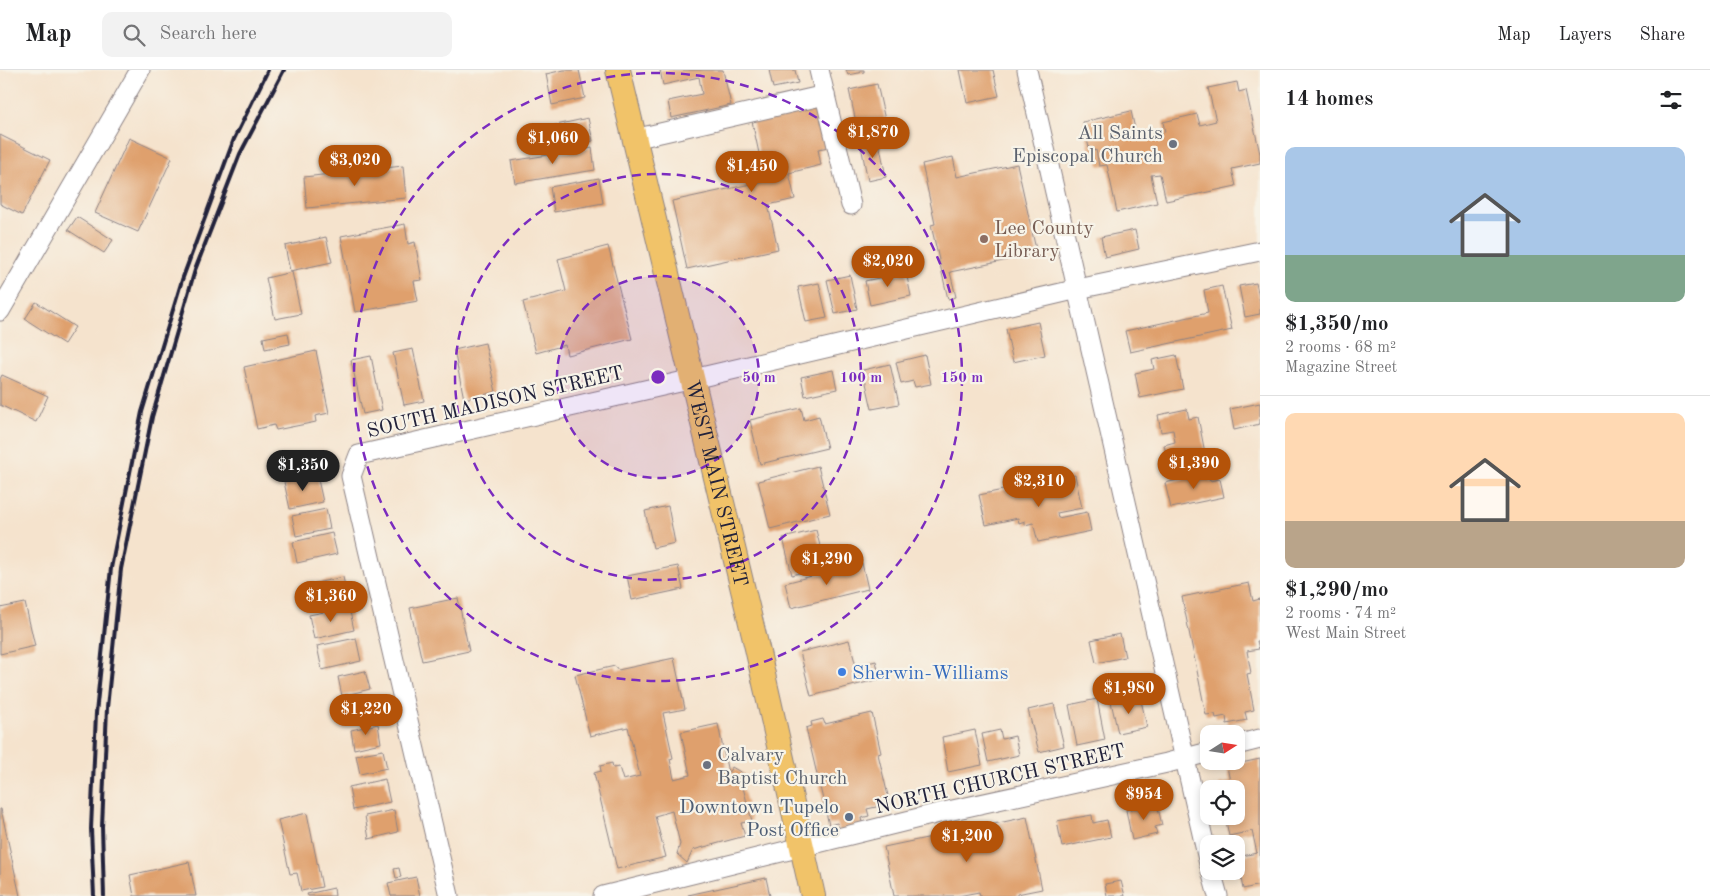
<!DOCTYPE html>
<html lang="en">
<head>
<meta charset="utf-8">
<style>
  body { margin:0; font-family:"Old Standard TT",serif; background:#f2f2f2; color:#202124; height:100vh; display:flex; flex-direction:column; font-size:19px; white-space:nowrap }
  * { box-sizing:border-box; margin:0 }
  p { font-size:16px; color:#757577 }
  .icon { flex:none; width:28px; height:28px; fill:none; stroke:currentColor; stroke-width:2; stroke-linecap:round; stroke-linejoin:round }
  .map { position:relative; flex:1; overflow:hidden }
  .panel { display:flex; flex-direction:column; background:#fff; width:450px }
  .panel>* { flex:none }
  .needle { width:32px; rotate:78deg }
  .controls { position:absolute; left:1200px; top:655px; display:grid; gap:10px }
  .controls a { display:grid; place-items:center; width:45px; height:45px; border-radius:10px; background:#fff; box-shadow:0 2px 8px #0003; font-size:25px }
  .price { position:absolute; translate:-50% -42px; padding:0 11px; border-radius:18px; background:#b45309; color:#fff; font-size:16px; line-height:32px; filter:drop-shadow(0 1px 2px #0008) }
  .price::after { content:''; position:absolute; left:50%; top:30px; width:15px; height:11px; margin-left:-8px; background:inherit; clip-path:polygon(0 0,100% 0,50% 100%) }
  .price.selected { background:#222; color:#fff }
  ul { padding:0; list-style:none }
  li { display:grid; align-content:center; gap:10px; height:265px; padding:0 25px }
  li+li { border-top:1px solid #e0e0e0 }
  li span { display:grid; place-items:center; height:155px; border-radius:10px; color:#555 }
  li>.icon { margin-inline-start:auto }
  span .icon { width:90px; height:90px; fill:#fffc; stroke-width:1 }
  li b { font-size:21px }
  h2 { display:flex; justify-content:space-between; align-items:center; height:60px; padding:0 25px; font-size:21px }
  header { display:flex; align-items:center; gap:30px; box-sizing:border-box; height:70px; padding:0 25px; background:#fff; border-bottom:1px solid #e0e0e0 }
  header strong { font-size:24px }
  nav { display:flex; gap:28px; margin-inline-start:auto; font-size:18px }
  .search { width:350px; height:45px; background:#f2f2f2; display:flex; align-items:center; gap:12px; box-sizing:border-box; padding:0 18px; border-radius:10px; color:#757577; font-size:19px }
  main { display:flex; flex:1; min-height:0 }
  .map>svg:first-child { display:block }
  .building { fill:#dfa06d }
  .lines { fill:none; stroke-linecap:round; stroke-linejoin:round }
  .minor-casing { stroke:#8c8284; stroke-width:21 }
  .major-casing { stroke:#8c8284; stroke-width:26 }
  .minor { stroke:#fff; stroke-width:19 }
  .major { stroke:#f1c369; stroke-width:24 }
  .rail { stroke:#22223b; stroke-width:4 }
  .ring { fill:none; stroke:#7b2cbf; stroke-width:2.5; stroke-dasharray:9 6 }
  .worship-dot { fill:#6b7280; stroke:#f7f3e8; stroke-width:2 }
  .education-dot { fill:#8d6e63; stroke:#f7f3e8; stroke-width:2 }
  .shop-dot { fill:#3f7fe0; stroke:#f7f3e8; stroke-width:2 }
  .service-dot { fill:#5c6f8a; stroke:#f7f3e8; stroke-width:2 }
  .labels { text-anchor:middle; stroke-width:4.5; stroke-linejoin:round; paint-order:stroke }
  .worship-label { font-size:20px; fill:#5b616d; stroke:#f7f3e8; text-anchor:end }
  .education-label { font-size:20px; fill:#785e54; stroke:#f7f3e8; text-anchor:start }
  .street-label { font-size:20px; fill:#22223b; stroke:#f7f3e8 }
  .shop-label { font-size:20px; fill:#366cbe; stroke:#f7f3e8; text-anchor:start }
  .service-label { font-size:20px; fill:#4e5e75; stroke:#f7f3e8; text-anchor:end }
  .centre { fill:#7b2cbf; stroke:#f7f3e8; stroke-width:2.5 }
  .ring-label { font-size:15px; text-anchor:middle; font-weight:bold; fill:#7b2cbf; stroke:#f7f3e8; stroke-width:4.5; stroke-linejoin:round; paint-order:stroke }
</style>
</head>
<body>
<header>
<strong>Map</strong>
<div class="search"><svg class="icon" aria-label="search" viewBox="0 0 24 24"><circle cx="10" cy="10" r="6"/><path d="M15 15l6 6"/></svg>Search here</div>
<nav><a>Map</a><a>Layers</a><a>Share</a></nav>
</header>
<main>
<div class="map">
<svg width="1260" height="826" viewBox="0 0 1260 826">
  <rect width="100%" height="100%" fill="#f7f3e8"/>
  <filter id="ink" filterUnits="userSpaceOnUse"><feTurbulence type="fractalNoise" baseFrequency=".02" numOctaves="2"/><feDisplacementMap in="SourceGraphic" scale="10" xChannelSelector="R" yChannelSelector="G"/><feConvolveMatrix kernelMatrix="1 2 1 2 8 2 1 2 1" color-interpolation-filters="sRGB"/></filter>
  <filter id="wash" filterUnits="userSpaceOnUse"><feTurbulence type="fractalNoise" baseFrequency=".0096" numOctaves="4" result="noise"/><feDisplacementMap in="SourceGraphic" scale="20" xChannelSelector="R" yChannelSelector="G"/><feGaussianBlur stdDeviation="1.12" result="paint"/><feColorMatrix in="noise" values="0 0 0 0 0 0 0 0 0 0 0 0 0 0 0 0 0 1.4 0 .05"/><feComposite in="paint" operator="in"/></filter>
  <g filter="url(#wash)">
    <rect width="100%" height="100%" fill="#f5e3cd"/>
    <g id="blocks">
      <!-- building -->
      <g class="building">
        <polygon points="564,0 579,0 585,28 552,35 546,4"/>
        <polygon points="660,0 723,0 731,35 671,48 668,31 702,24 699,7 663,15"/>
        <polygon points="769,0 795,0 798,13 773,18"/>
        <polygon points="846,0 864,0 864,2 848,5"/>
        <polygon points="960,0 993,0 999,26 967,33"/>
        <polygon points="1237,12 1239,22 1246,20 1260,84 1260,93 1232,99 1236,116 1166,131 1160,104 1151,105 1157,133 1117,142 1107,95 1099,96 1096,80 1090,82 1083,52 1131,41 1137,68 1165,62 1163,52 1197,44 1200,55 1216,51 1208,18"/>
        <polygon points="877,14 885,50 857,57 849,20"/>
        <polygon points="821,36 829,77 818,79 821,95 789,103 795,129 768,135 778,179 687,199 672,131 765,111 752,51"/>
        <polygon points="588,48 593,71 552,80 547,57"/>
        <polygon points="0,65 50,90 22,145 0,134"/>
        <polygon points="878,67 886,107 868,111 860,71"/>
        <polygon points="129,68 172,88 138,162 95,143"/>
        <polygon points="592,78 595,100 515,113 511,91"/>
        <polygon points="953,87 957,107 1017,94 1037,184 950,202 956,227 948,229 931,155 935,154 922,94"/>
        <polygon points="403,96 406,128 307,138 304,107"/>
        <polygon points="599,108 603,133 554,142 550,117"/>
        <polygon points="77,147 113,170 104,183 68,160"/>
        <polygon points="405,154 408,174 415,172 422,210 414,211 418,231 355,242 341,166"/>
        <polygon points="1135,160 1139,179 1105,187 1101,167"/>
        <polygon points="326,167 332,192 290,201 285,176"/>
        <polygon points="608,176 632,269 567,285 565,275 536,283 523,232 566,221 558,189"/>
        <polygon points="292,202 301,244 275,249 266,208"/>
        <polygon points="906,202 911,226 870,235 865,211"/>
        <polygon points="850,205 857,239 835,244 827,210"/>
        <polygon points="819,213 827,248 806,252 798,217"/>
        <polygon points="1256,213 1260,232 1260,244 1245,247 1239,216"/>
        <polygon points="1222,216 1232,260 1130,282 1125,261 1208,243 1204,220"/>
        <polygon points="36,232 75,257 64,274 25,249"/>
        <polygon points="1038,252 1045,285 1013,292 1006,259"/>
        <polygon points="288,263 290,274 265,279 263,268"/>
        <polygon points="485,273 496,322 464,329 454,280"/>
        <polygon points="413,279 424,331 404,335 393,283"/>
        <polygon points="316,281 329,343 315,346 316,352 276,360 274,355 257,359 244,297"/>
        <polygon points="925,285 931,314 915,317 913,311 901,314 896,292"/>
        <polygon points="1176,285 1183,319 1140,328 1135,303 1154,299 1152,290"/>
        <polygon points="371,286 382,340 363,344 351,290"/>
        <polygon points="890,294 899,334 872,339 863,300"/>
        <polygon points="833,300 837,319 805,326 801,307"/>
        <polygon points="2,305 48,326 36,352 0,335 0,309"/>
        <polygon points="1260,333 1260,354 1234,360 1230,339"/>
        <polygon points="801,338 804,350 819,346 827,378 760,394 750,350"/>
        <polygon points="1187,339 1189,349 1198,347 1205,383 1168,391 1164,375 1175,372 1173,360 1161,362 1158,345"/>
        <polygon points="818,396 830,444 770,459 758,411"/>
        <polygon points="1209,403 1210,411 1220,409 1224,427 1171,438 1165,413"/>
        <polygon points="317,405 323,432 290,439 284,412"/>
        <polygon points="1075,405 1082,438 1057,443 1058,448 1087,442 1091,461 1038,472 1033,453 1025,455 1025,451 1019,453 1018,448 986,455 979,425"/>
        <polygon points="668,436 675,473 653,478 645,441"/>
        <polygon points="326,439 330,459 296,466 292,446"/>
        <polygon points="816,460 825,496 792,505 783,468"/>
        <polygon points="332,463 337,484 297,493 293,472"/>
        <polygon points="862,493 868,519 791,538 785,513"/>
        <polygon points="678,496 683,519 632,530 627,506"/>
        <polygon points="343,507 348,529 308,537 303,516"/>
        <polygon points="1249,513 1253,531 1260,529 1260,571 1257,571 1259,579 1247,581 1251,603 1247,604 1254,640 1245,642 1247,650 1227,654 1226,646 1216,648 1215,644 1206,645 1182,527"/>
        <polygon points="458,528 469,581 422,591 410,538"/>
        <polygon points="25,533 35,576 0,584 0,538"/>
        <polygon points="349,537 354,560 314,569 309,545"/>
        <polygon points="1120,564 1125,587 1096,593 1091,570"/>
        <polygon points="356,568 361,591 322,600 317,576"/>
        <polygon points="849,570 856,596 876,591 880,609 811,626 800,582"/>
        <polygon points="674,588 685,639 663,643 673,688 670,689 674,709 690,705 681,662 718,654 728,703 732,697 747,706 742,714 752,751 741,753 745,766 693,780 687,793 677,784 680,774 672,741 655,746 666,787 617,799 594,703 601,701 600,696 612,693 613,698 619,697 623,710 640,706 628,657 590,666 575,605 615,596 618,600"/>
        <polygon points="365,601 370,619 342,626 338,607"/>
        <polygon points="1140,626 1147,657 1118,663 1111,632"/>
        <polygon points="1097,629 1105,670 1077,676 1069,635"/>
        <polygon points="1054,634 1064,676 1039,682 1028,640"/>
        <polygon points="872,643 881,683 878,684 890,734 867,739 869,746 861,748 863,757 840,762 837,753 829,755 806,658 812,656 811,652 823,649 825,654"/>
        <polygon points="378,654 381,673 354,679 351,660"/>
        <polygon points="975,660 982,695 948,702 942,667"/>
        <polygon points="1000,660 1002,669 1015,666 1019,685 988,692 982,664"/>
        <polygon points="383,680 387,698 360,704 356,685"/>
        <polygon points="1260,689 1260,815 1243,819 1237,787 1257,783 1252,761 1229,766 1225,746 1236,746 1236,719 1220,719 1219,714 1230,712 1227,696"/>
        <polygon points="385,709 390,732 353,740 349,717"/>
        <polygon points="1157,734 1162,755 1155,757 1157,764 1132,770 1126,740"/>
        <polygon points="0,739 1,739 20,826 0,826"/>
        <polygon points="394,740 398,762 369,769 365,746"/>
        <polygon points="307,743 322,817 301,821 297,803 290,804 278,750"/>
        <polygon points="1092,745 1093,753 1107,750 1111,767 1062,777 1057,751"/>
        <polygon points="1027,747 1042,819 1017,824 1017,826 980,826 979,822 958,826 894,826 884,777"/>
        <polygon points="189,792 196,826 134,826 130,805"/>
        <polygon points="399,798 401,807 396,808 394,799"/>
        <polygon points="416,807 420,826 391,826 388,813"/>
        <polygon points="766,808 770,826 688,826 688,825"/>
        <polygon points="1121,811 1125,826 1107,826 1105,814"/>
        <polygon points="334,818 335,826 308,826 307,824"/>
      </g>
    </g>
  </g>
  <g filter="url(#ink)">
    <use href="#blocks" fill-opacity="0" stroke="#8c8284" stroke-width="1"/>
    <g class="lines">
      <defs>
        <g id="minor">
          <polyline points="819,0 851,135"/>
          <polyline points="1027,0 1209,794"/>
          <polyline points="634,69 825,25"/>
          <polyline points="0,241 140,0"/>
          <polyline points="1236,675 1260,669"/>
          <polyline points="1211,801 1218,826"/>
          <polyline points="449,826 351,406 359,385 693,309 1078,219 1260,181"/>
          <polyline points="603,826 939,743 1167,693 1209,682"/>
        </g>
        <g id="major">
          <path id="s1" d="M618,0L757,578L813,826"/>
        </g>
      </defs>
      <!-- minor casing -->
      <use href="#minor" class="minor-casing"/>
      <!-- major casing -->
      <use href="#major" class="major-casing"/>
      <!-- minor -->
      <use href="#minor" class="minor"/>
      <!-- major -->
      <use href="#major" class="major"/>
      <!-- rail -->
      <g class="rail">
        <polyline points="94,826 91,759 96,643 111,498 142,342 182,210 234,69 268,0"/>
        <polyline points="104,826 102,757 107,638 121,499 152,347 195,200 240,84 284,0"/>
      </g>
    </g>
  </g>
  <!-- distance rings -->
  <circle cx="658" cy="307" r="101" fill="#7b2cbf" fill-opacity=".12"/>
  <g class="ring">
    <circle cx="658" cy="307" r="101"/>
    <circle cx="658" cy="307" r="203"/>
    <circle cx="658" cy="307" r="304"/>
  </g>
  <!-- markers -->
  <g class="worship-dot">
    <circle cx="1173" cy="74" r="5"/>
    <circle cx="707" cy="695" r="5"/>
  </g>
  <circle class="education-dot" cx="984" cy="169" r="5"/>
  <circle class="shop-dot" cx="842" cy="602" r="5"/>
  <circle class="service-dot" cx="849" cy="747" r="5"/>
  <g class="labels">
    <!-- worship labels -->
    <g class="worship-label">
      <text x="1163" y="69">All Saints<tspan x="1163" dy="23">Episcopal Church</tspan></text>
      <text x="717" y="691" text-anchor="start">Calvary<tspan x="717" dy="23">Baptist Church</tspan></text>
    </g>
    <!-- education labels -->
    <g class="education-label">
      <text x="994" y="164">Lee County<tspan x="994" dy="23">Library</tspan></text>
    </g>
    <!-- street labels -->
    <g class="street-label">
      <text transform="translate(495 331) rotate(-13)" y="7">SOUTH MADISON STREET</text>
      <text dy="7" stroke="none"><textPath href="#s1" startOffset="425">WEST MAIN STREET</textPath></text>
      <text transform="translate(1000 708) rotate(-13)" y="7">NORTH CHURCH STREET</text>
    </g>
    <!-- shop labels -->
    <g class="shop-label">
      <text x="852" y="609">Sherwin-Williams</text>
    </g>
    <!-- service labels -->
    <g class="service-label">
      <text x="839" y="743">Downtown Tupelo<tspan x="839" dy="23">Post Office</tspan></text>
    </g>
  </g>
  <circle cx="658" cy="307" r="8" class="centre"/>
  <g class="ring-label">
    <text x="759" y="312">50 m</text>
    <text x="861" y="312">100 m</text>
    <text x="962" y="312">150 m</text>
  </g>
</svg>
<div class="controls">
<a><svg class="needle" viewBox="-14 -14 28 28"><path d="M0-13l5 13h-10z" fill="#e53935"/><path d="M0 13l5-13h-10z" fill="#757577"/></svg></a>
<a><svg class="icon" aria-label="locate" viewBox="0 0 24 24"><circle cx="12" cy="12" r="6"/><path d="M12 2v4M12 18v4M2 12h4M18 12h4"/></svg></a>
<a><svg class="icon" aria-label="layers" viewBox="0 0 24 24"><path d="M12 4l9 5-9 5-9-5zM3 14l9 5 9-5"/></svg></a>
</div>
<b class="price" style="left:873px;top:89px">$1,870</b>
<b class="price" style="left:553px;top:95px">$1,060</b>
<b class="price" style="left:355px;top:117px">$3,020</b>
<b class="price" style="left:752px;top:123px">$1,450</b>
<b class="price" style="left:888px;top:218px">$2,020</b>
<b class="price" style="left:1194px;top:420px">$1,390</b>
<b class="price selected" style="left:303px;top:422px">$1,350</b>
<b class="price" style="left:1039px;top:438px">$2,310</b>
<b class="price" style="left:827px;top:516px">$1,290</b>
<b class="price" style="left:331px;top:553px">$1,360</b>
<b class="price" style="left:1129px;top:645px">$1,980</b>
<b class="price" style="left:366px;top:666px">$1,220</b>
<b class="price" style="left:1144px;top:751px">$954</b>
<b class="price" style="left:967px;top:793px">$1,200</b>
</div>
<section class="panel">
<h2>14 homes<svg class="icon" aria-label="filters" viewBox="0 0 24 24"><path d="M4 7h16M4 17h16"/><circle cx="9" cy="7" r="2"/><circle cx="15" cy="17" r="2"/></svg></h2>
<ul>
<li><span style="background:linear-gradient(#a9c7e8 70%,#7fa58c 0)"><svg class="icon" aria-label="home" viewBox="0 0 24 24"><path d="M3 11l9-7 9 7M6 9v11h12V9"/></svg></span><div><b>$1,350/mo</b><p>2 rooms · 68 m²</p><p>Magazine Street</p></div></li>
<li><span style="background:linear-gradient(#ffd9b3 70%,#b9a48a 0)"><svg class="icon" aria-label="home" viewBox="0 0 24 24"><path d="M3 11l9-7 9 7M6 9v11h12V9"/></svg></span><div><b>$1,290/mo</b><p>2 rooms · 74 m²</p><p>West Main Street</p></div></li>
</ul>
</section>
</main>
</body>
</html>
